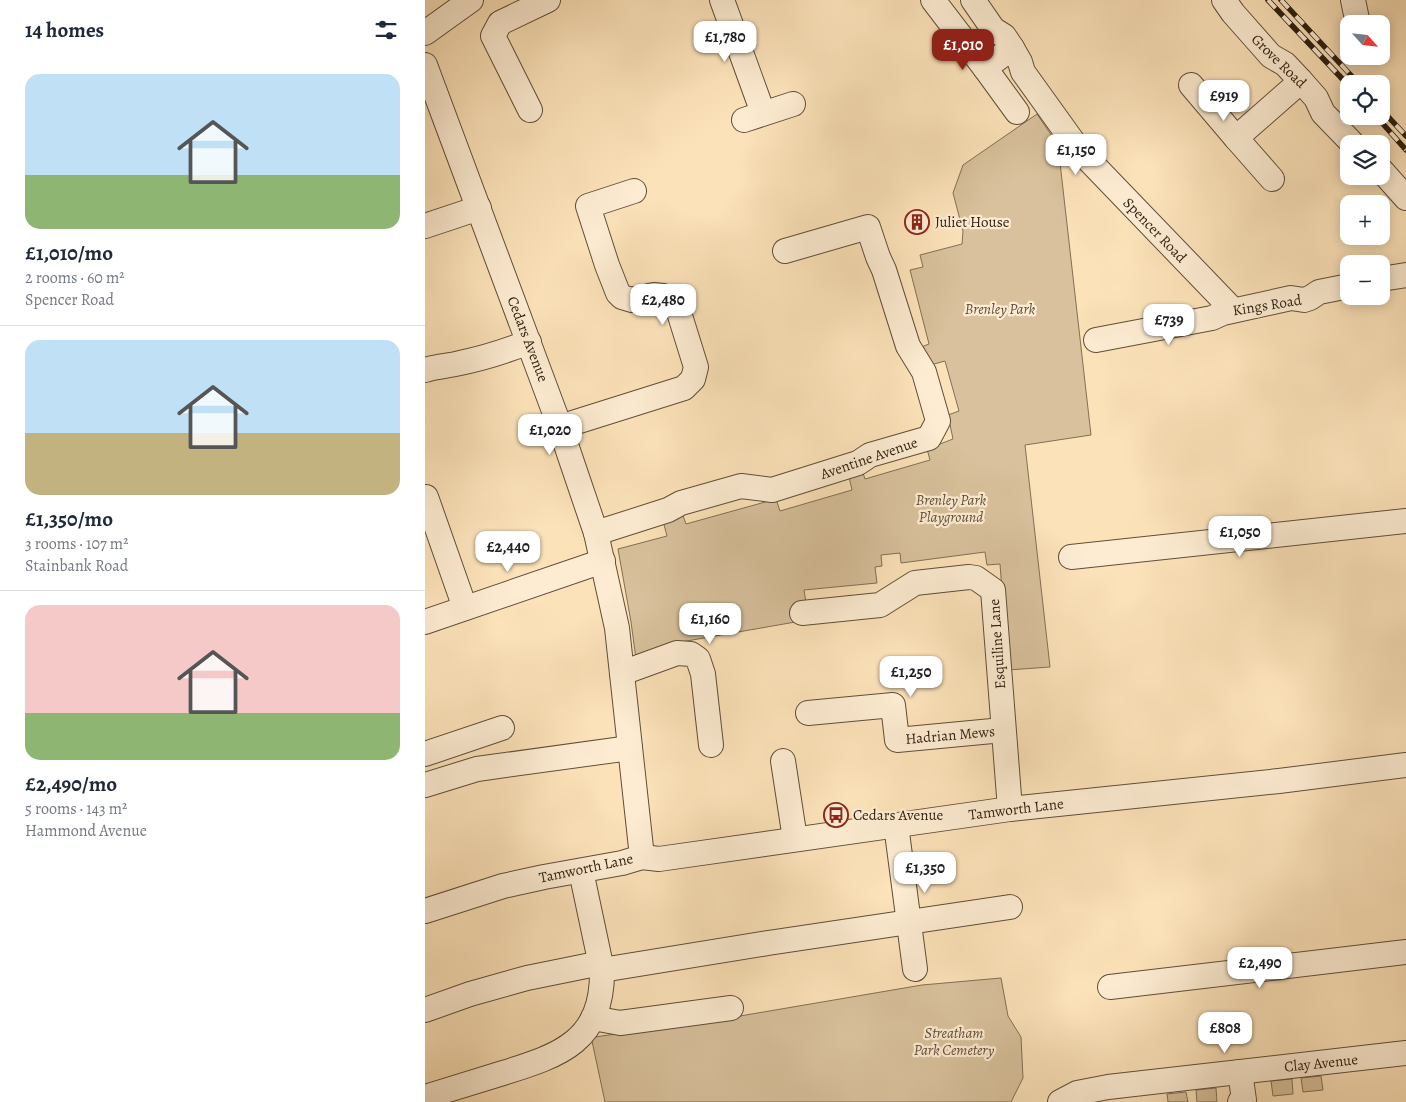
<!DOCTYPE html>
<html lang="en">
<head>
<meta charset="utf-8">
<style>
  body { margin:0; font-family:Alegreya,serif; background:#f6f6f7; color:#1f2937; height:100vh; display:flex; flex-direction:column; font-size:19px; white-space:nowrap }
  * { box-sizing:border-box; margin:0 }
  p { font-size:16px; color:#747a83 }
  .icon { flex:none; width:28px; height:28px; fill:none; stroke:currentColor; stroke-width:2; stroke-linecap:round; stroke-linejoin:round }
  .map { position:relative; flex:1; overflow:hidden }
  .panel { display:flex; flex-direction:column; background:#fff; width:425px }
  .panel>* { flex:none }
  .needle { width:32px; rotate:117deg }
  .fabs { position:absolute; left:915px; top:15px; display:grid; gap:10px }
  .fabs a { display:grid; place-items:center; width:50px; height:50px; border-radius:10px; background:#fff; box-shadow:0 2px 12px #0003; font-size:25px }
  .price { position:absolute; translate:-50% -42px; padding:0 11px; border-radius:10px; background:#fff; color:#222; font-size:16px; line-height:32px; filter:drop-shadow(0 1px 2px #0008) }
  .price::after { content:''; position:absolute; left:50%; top:30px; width:15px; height:11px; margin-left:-8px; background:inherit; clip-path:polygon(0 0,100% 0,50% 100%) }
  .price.current { background:#8f2418; color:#fff }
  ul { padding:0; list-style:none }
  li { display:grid; align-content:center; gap:10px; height:265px; padding:0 25px }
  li+li { border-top:1px solid #e0e1e3 }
  li span { display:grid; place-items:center; height:155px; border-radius:15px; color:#555 }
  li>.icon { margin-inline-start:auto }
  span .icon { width:90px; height:90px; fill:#fffc; stroke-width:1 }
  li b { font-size:21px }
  h2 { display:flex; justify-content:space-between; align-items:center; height:60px; padding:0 25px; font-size:21px }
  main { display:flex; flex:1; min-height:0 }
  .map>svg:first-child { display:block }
  .green { fill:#d8c19c; stroke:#826f55 }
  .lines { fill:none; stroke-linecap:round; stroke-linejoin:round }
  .minor-casing { stroke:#5f4e39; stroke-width:26 }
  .minor { stroke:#fdecd2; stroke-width:24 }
  .rail-casing { stroke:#2b1d0e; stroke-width:5.5 }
  .rail { stroke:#fdecd2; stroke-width:4; stroke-dasharray:11; stroke-linecap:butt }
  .labels { text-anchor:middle; stroke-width:4.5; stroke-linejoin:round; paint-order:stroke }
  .street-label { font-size:15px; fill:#2b1d0e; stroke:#fdecd2 }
  .poi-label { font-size:15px; fill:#2b1d0e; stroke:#fdecd2; text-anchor:start }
  .park-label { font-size:15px; font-style:italic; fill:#5f4e39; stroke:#fdecd2 }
</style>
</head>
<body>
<main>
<section class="panel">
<h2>14 homes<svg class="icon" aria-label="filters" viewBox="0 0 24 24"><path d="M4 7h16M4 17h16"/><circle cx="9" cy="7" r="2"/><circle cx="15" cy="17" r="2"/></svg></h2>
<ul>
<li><span style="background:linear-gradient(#bfe0f5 65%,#8fb573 0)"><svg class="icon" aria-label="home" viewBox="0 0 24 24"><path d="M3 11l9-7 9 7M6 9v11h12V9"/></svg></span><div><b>£1,010/mo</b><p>2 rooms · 60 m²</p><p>Spencer Road</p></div></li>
<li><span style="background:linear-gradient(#bfe0f5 60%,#c2b280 0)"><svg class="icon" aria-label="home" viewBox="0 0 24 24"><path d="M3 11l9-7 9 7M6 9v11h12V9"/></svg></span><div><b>£1,350/mo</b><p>3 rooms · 107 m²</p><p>Stainbank Road</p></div></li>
<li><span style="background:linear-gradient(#f6c9c9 70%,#8fb573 0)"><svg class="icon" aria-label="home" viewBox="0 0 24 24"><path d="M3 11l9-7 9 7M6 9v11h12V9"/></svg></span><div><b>£2,490/mo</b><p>5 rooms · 143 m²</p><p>Hammond Avenue</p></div></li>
</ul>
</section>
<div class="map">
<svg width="981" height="1102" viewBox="0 0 981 1102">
  <rect width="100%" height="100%" fill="#fce2b9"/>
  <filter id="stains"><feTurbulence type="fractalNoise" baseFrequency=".004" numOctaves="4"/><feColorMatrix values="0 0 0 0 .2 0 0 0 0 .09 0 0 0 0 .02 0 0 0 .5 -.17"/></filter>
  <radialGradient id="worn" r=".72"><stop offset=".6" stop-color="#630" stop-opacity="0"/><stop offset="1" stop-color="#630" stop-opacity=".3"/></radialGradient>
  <!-- green -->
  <g class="green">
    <polygon points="612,114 633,145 666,435 600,445 625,667 583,670 575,564 562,565 560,552 476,563 475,553 456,555 457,566 450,567 452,583 379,590 381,603 376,621 256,642 211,659 206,622 193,549 242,536 238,521 257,513 261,524 351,499 355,511 427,490 424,477 438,473 440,479 505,460 502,449 528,439 523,415 534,411 520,361 502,366 491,349 504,344 485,270 498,267 495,255 537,244 538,231 528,193 538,165"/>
    <polygon points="576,978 583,1016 596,1037 598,1078 586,1102 180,1102 167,1041 170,1037 315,1016 497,985"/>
    <polygon points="896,1076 898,1090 878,1092 876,1078"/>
    <polygon points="867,1079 868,1094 848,1096 846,1081"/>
    <polygon points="791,1088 792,1102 772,1102 771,1090"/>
    <polygon points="761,1092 763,1102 743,1102 742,1094"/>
  </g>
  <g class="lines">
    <defs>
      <g id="minor">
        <polyline points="297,0 338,113"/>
        <polyline points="508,0 560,68 587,48"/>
        <polyline points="548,0 568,29 579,36 587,48 595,62 598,72 654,150 808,310"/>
        <polyline points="799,0 808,13 846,56 860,64 876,81 891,98 898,113 928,144"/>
        <polyline points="928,0 933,24"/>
        <polyline points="0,33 46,0"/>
        <polyline points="0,65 135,427 171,533 192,628 217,857"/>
        <polyline points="560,68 592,112"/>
        <polyline points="766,85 811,138"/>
        <polyline points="105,110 68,36 75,23 123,0"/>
        <polyline points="319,120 368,104"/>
        <polyline points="956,170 981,198"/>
        <polyline points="847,179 811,138 876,81"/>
        <polyline points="0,226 54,208"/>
        <polyline points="956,279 981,275"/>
        <polyline points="671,340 787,318 798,313 866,298 879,300 885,298 894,292 924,286"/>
        <path d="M0,370C12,366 24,366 35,363C59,358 81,351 104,342"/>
        <polyline points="135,427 259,388 268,379 271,367 252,306 248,301 238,296 229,295 207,300 197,297 193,293 182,265 163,206 209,191"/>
        <polyline points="1,497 40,608"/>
        <polyline points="171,533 243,510 256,503 316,486 347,490 433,463 445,455 504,438 513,421 499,372 483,346 459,270 453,257 443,227 360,251"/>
        <polyline points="646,557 981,521"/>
        <polyline points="377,613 455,605 490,583 544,577 551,578 568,590 585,809"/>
        <polyline points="0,622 178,561"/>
        <polyline points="197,673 252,653 266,654 273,659 278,674 286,745"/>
        <polyline points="383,713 468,705 472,740 578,730"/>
        <polyline points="0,754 77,728"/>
        <polyline points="358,761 370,839"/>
        <polyline points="0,785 52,769 205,748"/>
        <polyline points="471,825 490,969"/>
        <polyline points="0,911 78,886 119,877 197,863 217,857 234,859 585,809 854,781 981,765"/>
        <polyline points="177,970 343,943 585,907"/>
        <polyline points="685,987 981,952"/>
        <polyline points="0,1010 45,994 102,978 176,963"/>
        <polyline points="168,1018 195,1023 306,1008"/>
        <polyline points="815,1072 819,1100 815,1102"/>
        <path d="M0,1097C26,1089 52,1081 78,1073C136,1055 178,1041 177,970L156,871"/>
        <polyline points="635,1102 652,1093 683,1087 981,1053"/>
      </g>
    </defs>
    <!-- minor casing -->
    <use href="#minor" class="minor-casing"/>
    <!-- minor -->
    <use href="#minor" class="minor"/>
    <defs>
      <g id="rail">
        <polyline points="843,0 924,86"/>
        <polyline points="856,0 934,84"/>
        <polyline points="956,109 981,136"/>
        <polyline points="951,116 981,150"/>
      </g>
    </defs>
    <!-- rail casing -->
    <use href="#rail" class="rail-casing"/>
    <!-- rail -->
    <use href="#rail" class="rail"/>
  </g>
  <!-- icons -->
  <defs>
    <symbol id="building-ring" viewBox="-11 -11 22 22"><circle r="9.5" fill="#fdecd2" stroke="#8f2418" stroke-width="1.5"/><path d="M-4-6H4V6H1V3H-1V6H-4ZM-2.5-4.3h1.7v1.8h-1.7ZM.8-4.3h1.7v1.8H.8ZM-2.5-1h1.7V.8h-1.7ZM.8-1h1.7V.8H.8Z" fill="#8f2418"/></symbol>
    <symbol id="bus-ring" viewBox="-11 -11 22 22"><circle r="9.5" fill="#fdecd2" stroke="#8f2418" stroke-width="1.5"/><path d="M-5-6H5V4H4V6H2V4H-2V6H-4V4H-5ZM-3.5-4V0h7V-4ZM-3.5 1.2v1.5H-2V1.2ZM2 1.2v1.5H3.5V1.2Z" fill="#8f2418"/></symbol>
  </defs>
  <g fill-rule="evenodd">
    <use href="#building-ring" x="478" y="208" width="28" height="28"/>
    <use href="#bus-ring" x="397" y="801" width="28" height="28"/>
  </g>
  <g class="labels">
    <!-- street labels -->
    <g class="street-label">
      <text transform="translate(854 61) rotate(44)" y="5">Grove Road</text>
      <text transform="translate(730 230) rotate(46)" y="5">Spencer Road</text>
      <text transform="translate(842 305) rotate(-9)" y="5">Kings Road</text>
      <text transform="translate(103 339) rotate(69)" y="5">Cedars Avenue</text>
      <text transform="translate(444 458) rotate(-19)" y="5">Aventine Avenue</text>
      <text transform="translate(572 644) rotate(-94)" y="5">Esquiline Lane</text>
      <text transform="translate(525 735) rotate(-5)" y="5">Hadrian Mews</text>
      <text transform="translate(591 809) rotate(-7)" y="5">Tamworth Lane</text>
      <text transform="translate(161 868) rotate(-12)" y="5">Tamworth Lane</text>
      <text transform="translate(896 1063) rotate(-6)" y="5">Clay Avenue</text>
    </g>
    <!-- poi labels -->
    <g class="poi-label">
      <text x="510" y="227">Juliet House</text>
      <text x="428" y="820">Cedars Avenue</text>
    </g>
    <!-- park labels -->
    <g class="park-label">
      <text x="575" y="314">Brenley Park</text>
      <text x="526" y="505">Brenley Park<tspan x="526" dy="17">Playground</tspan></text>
      <text x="529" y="1038">Streatham<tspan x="529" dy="17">Park Cemetery</tspan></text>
    </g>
  </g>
  <rect width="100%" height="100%" filter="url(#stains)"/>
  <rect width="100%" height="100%" fill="url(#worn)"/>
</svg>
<div class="fabs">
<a><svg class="needle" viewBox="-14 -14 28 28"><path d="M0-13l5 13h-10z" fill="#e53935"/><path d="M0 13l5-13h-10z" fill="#747a83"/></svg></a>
<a><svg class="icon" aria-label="locate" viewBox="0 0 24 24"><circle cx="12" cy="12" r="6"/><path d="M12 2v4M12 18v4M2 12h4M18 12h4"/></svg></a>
<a><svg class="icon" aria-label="layers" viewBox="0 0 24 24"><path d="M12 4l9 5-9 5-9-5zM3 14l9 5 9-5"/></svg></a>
<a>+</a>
<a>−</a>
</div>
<b class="price" style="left:300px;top:63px">£1,780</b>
<b class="price current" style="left:538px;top:71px">£1,010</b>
<b class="price" style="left:799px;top:122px">£919</b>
<b class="price" style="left:651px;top:176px">£1,150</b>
<b class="price" style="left:238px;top:326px">£2,480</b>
<b class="price" style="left:744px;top:346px">£739</b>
<b class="price" style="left:125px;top:456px">£1,020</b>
<b class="price" style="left:815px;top:558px">£1,050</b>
<b class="price" style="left:83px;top:573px">£2,440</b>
<b class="price" style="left:285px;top:645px">£1,160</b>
<b class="price" style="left:486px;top:698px">£1,250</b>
<b class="price" style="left:500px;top:894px">£1,350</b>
<b class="price" style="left:835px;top:989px">£2,490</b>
<b class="price" style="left:800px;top:1054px">£808</b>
</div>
</main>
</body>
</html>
